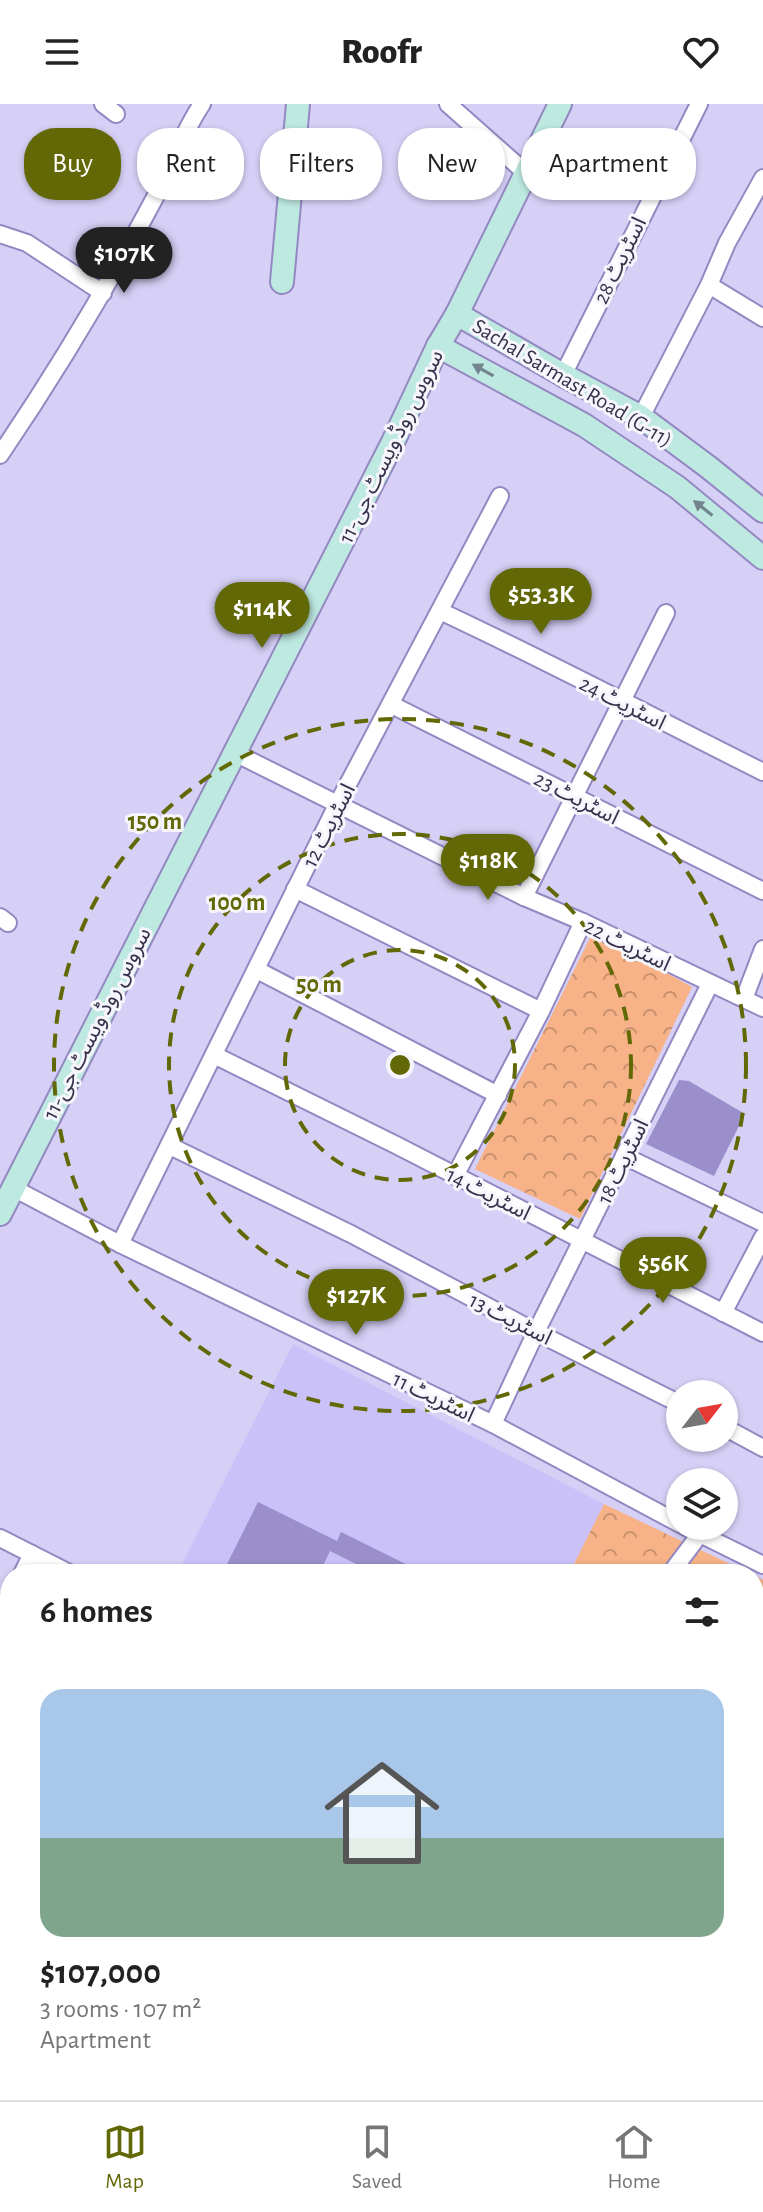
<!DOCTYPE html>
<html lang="en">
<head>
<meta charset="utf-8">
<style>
  body { margin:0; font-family:"Alegreya Sans","Noto Sans Arabic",sans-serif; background:#f2f2f2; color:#222; height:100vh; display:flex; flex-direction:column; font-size:30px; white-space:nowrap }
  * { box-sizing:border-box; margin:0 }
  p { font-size:26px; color:#767676 }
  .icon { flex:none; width:44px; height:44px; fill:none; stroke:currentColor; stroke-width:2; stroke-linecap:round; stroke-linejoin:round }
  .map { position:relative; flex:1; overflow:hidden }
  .details { position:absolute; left:0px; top:1460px; width:764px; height:536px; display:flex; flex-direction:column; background:#fff; border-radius:32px 32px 0 0; box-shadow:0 2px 6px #0004 }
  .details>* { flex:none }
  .guide { position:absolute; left:24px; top:24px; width:716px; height:72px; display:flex; gap:16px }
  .needle { width:52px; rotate:59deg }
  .controls { position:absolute; left:666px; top:1276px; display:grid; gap:16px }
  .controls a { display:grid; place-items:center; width:72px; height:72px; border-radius:50%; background:#fff; box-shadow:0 2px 6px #0004; font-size:40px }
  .price { position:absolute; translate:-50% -68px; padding:0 18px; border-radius:28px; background:#636806; color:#fff; font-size:26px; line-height:52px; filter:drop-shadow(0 2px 4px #0008) }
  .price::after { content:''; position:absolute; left:50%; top:48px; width:24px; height:18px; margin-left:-12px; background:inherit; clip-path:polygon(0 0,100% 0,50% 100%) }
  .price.current { background:#222; color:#fff }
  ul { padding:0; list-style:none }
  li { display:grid; align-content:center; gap:16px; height:424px; padding:0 40px }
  li span { display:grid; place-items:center; height:248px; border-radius:24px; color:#555 }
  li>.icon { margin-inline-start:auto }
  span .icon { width:144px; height:144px; fill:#fffc; stroke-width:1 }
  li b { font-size:34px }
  h2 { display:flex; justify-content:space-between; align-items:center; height:96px; padding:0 40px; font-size:34px }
  .tag { padding:0 28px; border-radius:32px; background:#fff; box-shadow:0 2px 6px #0004; font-size:28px; line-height:72px }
  .tag.current { background:#636806; color:#fff }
  header { display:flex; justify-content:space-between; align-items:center; height:104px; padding:0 40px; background:#fff; font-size:36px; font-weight:800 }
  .tabs { display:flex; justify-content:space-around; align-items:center; height:112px; border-top:2px solid #e0e0e0; background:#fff; font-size:22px; color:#767676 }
  .tabs a { display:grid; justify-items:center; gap:4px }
  .tabs .current { color:#636806 }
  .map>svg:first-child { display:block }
  .built { fill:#cbc1f9 }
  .park { fill:url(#park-crowns) }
  .building { fill:#9b8fcb }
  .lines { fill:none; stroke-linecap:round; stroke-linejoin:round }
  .street-casing { stroke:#9488c3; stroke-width:20 }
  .secondary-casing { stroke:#9488c3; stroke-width:26 }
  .street { stroke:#fff; stroke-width:16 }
  .secondary { stroke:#bde9e0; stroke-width:22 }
  .oneway { fill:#73848e }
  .ring { fill:none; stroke:#636806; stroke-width:4; stroke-dasharray:14 10 }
  .labels { text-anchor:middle; stroke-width:6; stroke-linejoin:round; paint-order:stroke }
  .street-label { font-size:22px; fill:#37324b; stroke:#f7f6fc }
  .centre { fill:#636806; stroke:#f7f6fc; stroke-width:4 }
  .ring-label { font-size:24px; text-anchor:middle; font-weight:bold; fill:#636806; stroke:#f7f6fc; stroke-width:6; stroke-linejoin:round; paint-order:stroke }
</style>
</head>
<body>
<header><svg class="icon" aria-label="menu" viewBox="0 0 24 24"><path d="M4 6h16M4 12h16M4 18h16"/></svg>Roofr<svg class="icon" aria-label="heart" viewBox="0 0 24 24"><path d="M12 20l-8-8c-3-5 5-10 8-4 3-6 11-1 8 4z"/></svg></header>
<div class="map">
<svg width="763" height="1996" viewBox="0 0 763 1996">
  <defs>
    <pattern id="park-crowns" width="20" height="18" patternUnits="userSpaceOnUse" patternTransform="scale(2)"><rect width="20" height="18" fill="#f7b287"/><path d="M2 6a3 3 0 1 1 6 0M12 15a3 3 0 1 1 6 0" fill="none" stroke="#c99170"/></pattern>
  </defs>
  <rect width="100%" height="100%" fill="#d6d0f6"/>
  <!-- built -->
  <g class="built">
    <polygon points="293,1240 604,1400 569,1470 177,1470"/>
    <polygon points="283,1986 324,1986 343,1996 278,1996"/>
  </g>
  <!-- park -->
  <g class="park">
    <polygon points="593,828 692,883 580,1115 475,1065"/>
    <polygon points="604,1400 751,1470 569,1470"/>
    <polygon points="754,1471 763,1476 763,1743 754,1760"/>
  </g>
  <!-- building -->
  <g class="building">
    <polygon points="679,976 689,977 745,1010 714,1072 646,1040"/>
    <polygon points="258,1398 337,1437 341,1428 426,1470 376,1470 330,1447 319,1470 222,1470"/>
  </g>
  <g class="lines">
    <defs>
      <g id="street">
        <polyline points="103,0 116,10"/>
        <polyline points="448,0 526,69"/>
        <polyline points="0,130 27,139 103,189"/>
        <polyline points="709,181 763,214"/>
        <polyline points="563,271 699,0"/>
        <polyline points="641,313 709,181 727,139 763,74"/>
        <path d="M0,351C55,270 106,185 152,99C170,66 181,31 202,0"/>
        <path d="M440,507C549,558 655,614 763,668"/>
        <polyline points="392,601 763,787"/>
        <polyline points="235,649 524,793 583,818 763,904"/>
        <polyline points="295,785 541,907"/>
        <polyline points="524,793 666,509"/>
        <polyline points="0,813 8,819"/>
        <polyline points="257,866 498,991"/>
        <polyline points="744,895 763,845"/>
        <polyline points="214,951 396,1041 763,1229"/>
        <polyline points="170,1042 351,1130 536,1228 680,1300"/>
        <polyline points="624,1052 763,1119"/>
        <polyline points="455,1072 541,907 583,818"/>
        <polyline points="13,1084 120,1140 493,1320 680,1420"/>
        <polyline points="120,1140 337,701 500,392"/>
        <polyline points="723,1209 763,1133"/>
        <polyline points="493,1320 536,1228 710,880"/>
        <polyline points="724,1323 763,1344"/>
        <polyline points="684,1422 763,1461"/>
        <polyline points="0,1434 71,1470"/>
        <polyline points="22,1470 32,1450"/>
        <polyline points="670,1470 700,1430"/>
        <polyline points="0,1511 10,1492"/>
        <polyline points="0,1626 10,1631"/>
        <polyline points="0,1810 10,1815"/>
        <polyline points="754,1960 763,1965"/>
        <polyline points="0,1972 10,1977"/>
        <polyline points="27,1986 47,1996"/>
        <polyline points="357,1986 378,1996"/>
        <polyline points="263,1996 268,1986"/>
      </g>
      <g id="secondary">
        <polyline points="282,178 298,0"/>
        <polyline points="457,210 563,271 641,313 707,362 763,407"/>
        <polyline points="438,242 584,321 677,383 763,454"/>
        <polyline points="0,1110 393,338 438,242 457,210 560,0"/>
        <polyline points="754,1808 763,1790"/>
        <polyline points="656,1996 661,1986"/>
      </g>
    </defs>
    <!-- street casing -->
    <use href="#street" class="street-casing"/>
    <!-- secondary casing -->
    <use href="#secondary" class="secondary-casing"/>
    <!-- street -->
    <use href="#street" class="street"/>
    <!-- secondary -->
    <use href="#secondary" class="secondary"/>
  </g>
  <!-- one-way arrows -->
  <defs><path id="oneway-solid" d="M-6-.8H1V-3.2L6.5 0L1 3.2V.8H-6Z" transform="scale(2)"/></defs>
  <g class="oneway">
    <use href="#oneway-solid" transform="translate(483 266) rotate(-151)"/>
    <use href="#oneway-solid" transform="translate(703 404) rotate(-142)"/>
  </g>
  <!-- distance rings -->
  <g class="ring">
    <circle cx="400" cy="961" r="115"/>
    <circle cx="400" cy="961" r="231"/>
    <circle cx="400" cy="961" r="346"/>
  </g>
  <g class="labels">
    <!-- street labels -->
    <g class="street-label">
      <text transform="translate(619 156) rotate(-64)" y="8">اسٹریٹ 28</text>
      <text transform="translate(573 278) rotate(31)" y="8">Sachal Sarmast Road (G-11)</text>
      <text transform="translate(390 342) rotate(-64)" y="8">سروس روڈ ویسٹ جی-11</text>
      <text transform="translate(623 598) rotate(27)" y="8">اسٹریٹ 24</text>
      <text transform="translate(577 693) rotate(27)" y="8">اسٹریٹ 23</text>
      <text transform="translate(328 721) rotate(-63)" y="8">اسٹریٹ 12</text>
      <text transform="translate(628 840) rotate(26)" y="8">اسٹریٹ 22</text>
      <text transform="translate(96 919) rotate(-63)" y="8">سروس روڈ ویسٹ جی-11</text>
      <text transform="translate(622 1057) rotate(-64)" y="8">اسٹریٹ 18</text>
      <text transform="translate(489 1089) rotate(27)" y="8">اسٹریٹ 14</text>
      <text transform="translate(511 1214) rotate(27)" y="8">اسٹریٹ 13</text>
      <text transform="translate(434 1292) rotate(26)" y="8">اسٹریٹ 11</text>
    </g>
  </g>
  <circle cx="400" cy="961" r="12" class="centre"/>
  <g class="ring-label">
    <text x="155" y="725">150 m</text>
    <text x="237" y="806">100 m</text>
    <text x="319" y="888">50 m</text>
  </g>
</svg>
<div class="controls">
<a><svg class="needle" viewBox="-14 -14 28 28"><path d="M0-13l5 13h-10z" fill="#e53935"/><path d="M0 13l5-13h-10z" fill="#767676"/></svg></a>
<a><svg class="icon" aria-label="layers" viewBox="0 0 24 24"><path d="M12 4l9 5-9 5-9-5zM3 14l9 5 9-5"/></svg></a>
</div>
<b class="price current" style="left:124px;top:191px">$107K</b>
<b class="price" style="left:541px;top:532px">$53.3K</b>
<b class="price" style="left:262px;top:546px">$114K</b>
<b class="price" style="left:488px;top:798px">$118K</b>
<b class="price" style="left:663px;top:1201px">$56K</b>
<b class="price" style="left:356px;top:1233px">$127K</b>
<div class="guide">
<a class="tag current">Buy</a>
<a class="tag">Rent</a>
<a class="tag">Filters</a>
<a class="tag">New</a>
<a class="tag">Apartment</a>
</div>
<section class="details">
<h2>6 homes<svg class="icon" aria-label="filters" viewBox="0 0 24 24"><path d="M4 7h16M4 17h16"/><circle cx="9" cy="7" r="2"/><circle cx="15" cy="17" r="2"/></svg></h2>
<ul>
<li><span style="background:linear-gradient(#a9c7e8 60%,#7fa58c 0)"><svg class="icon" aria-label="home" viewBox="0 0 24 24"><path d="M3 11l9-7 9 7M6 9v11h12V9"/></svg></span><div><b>$107,000</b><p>3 rooms · 107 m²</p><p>Apartment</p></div></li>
</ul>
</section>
</div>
<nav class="tabs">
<a class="current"><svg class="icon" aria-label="map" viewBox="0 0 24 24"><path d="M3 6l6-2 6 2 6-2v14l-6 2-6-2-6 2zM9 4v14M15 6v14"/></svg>Map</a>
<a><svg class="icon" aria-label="saved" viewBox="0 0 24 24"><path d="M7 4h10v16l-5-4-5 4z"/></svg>Saved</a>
<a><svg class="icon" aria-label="home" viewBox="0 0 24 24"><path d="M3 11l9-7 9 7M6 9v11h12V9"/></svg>Home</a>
</nav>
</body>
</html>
